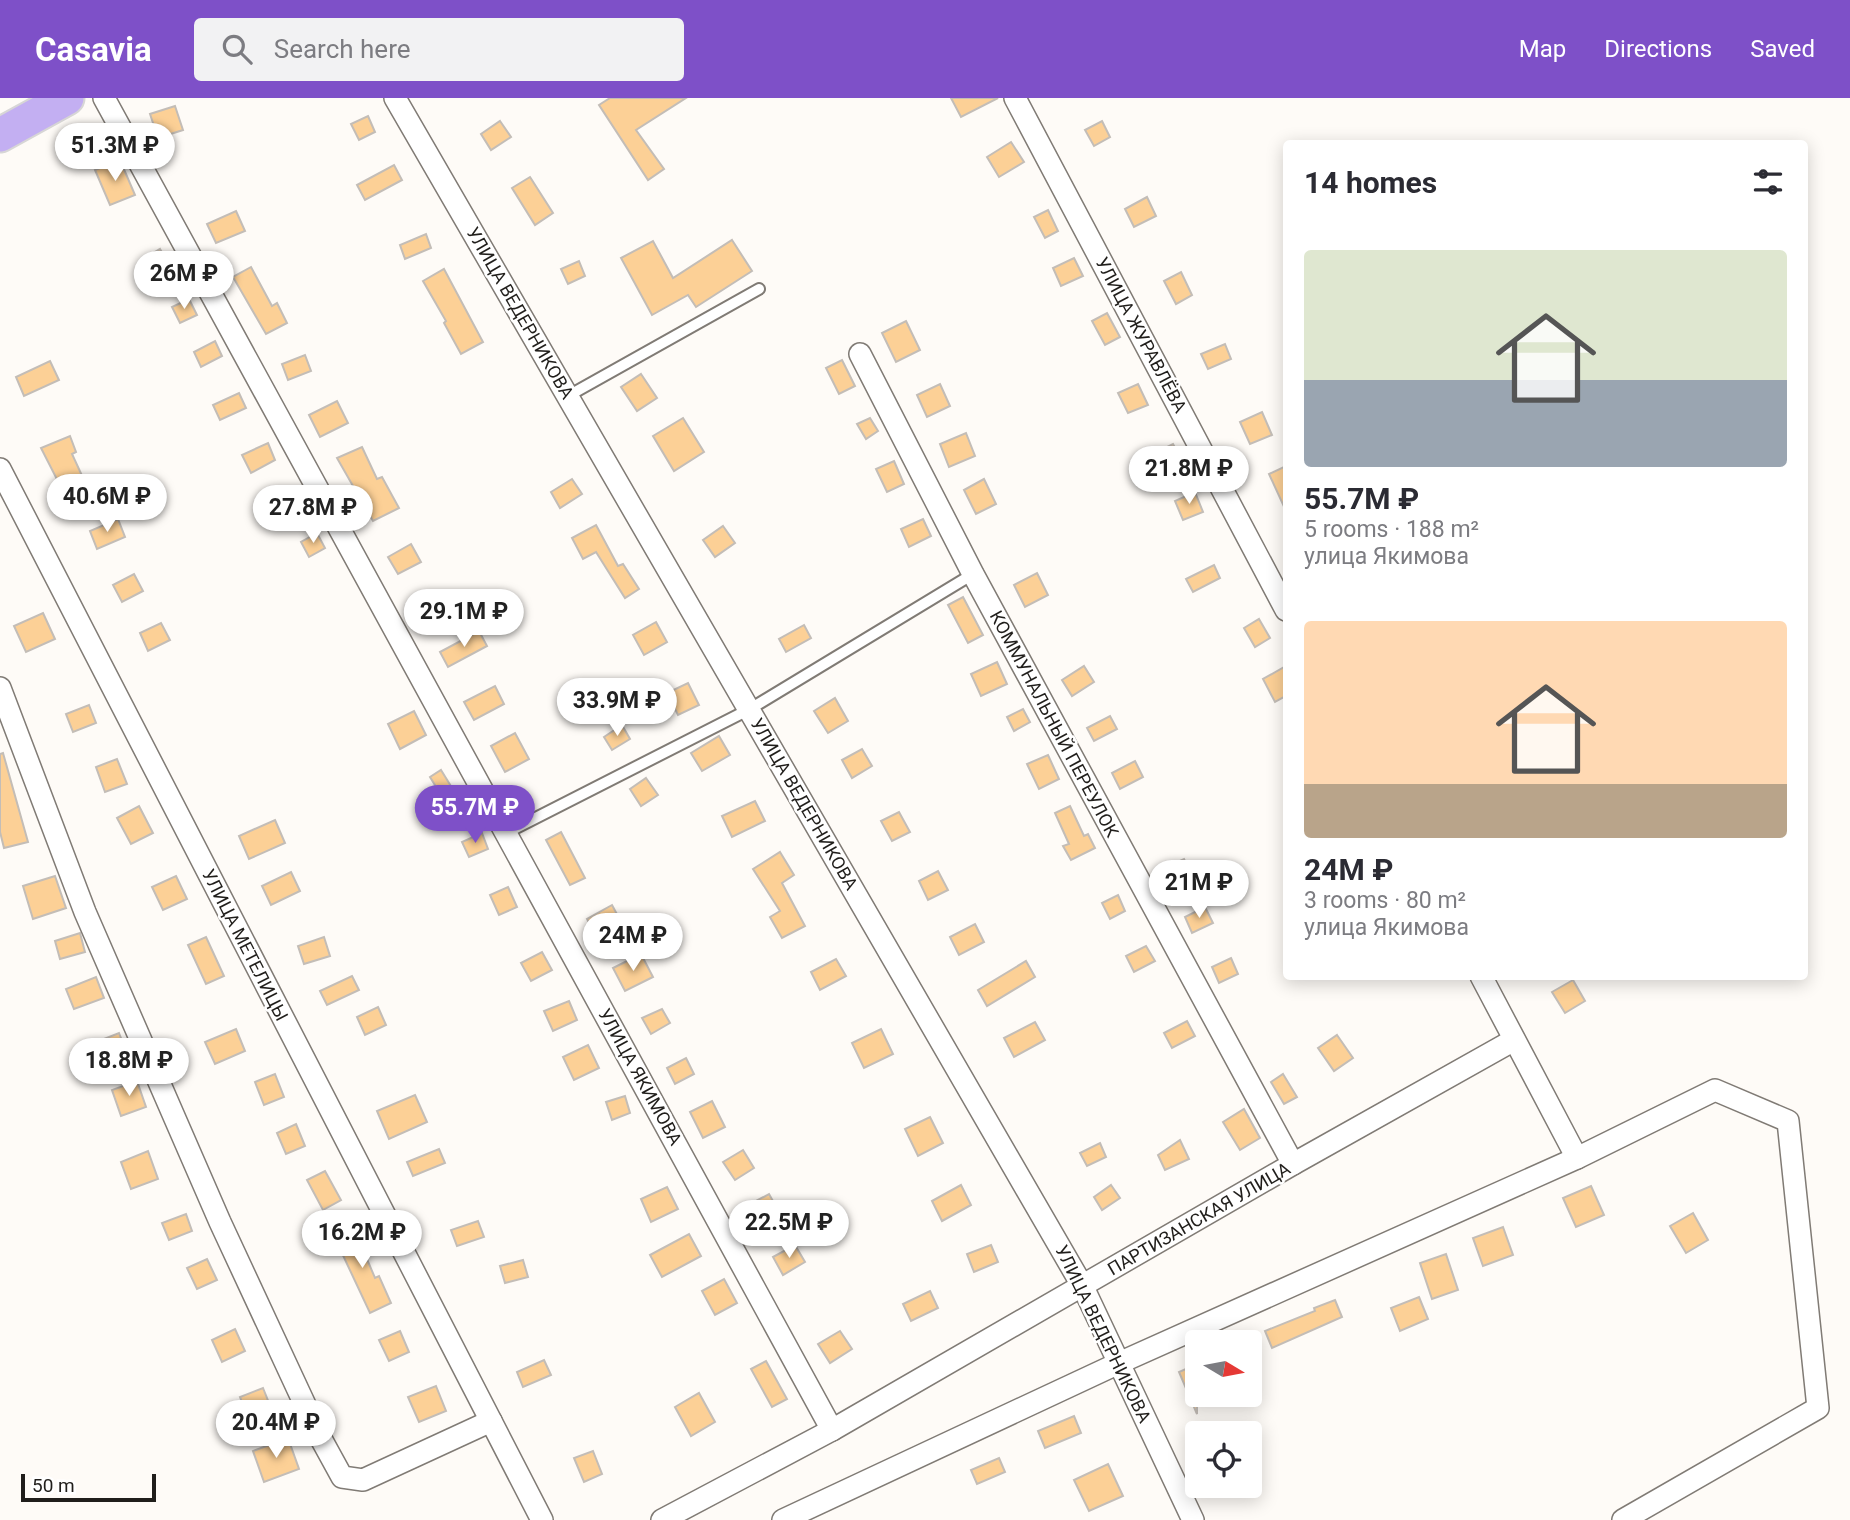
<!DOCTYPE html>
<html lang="en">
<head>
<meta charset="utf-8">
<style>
  body { margin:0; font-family:Roboto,sans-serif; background:#f2f2f3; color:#2b2b33; height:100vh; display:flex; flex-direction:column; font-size:26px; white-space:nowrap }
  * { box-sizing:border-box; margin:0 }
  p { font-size:23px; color:#7c7c81 }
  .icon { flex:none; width:38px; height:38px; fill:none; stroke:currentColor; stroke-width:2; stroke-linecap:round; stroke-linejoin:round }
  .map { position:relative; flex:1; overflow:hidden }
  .drawer { position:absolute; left:1283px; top:42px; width:525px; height:840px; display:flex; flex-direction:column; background:#fff; border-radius:7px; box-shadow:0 4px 18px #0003 }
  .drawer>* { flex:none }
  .needle { width:46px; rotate:100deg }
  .controls { position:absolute; left:1185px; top:1232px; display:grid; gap:14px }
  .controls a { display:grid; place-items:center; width:77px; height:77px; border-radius:7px; background:#fff; box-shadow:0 4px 18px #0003; font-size:35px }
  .scale { position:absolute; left:21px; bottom:18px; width:135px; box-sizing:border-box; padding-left:7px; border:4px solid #201e1b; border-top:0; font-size:19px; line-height:24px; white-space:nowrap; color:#201e1b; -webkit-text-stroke:5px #fff; paint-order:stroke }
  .price { position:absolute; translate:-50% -60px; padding:0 16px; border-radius:24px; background:#fff; color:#222; font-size:23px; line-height:46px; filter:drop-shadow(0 2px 4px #0008) }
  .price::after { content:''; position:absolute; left:50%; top:42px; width:21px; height:16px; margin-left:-10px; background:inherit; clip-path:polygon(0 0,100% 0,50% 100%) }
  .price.on { background:#7e50c8; color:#fff }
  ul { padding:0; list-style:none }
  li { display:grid; align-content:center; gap:14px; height:371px; padding:0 21px }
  li span { display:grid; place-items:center; height:217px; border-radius:7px; color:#555 }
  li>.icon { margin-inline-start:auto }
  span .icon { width:126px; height:126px; fill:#fffc; stroke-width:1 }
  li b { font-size:30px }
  h2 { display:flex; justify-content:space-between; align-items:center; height:84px; padding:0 21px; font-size:30px }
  header { display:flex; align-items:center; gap:42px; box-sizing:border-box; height:98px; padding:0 35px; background:#7e50c8; color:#fff }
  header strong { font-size:33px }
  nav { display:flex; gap:38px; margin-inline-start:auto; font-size:24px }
  .search { width:490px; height:63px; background:#f2f2f3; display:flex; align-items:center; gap:18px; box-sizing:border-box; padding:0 24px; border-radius:7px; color:#7c7c81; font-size:26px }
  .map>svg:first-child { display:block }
  .building { fill:#fcd096; stroke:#c3bdb7; stroke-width:2 }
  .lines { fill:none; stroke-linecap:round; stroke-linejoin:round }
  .service-casing { stroke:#807b75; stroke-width:14 }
  .minor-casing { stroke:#807b75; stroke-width:24 }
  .trunk-casing { stroke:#d7d6d6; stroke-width:37 }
  .service { stroke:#fff; stroke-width:10 }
  .minor { stroke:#fff; stroke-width:21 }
  .trunk { stroke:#c3aff2; stroke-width:33 }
  .labels { text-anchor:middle; stroke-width:5; stroke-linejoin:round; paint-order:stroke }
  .street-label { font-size:18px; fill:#201e1b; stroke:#fff }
</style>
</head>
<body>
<header>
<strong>Casavia</strong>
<div class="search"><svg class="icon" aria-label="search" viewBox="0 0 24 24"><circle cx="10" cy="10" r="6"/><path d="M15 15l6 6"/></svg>Search here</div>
<nav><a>Map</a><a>Directions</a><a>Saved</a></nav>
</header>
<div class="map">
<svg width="1850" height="1422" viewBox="0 0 1850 1422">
  <rect width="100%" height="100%" fill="#fefbf7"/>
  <!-- building -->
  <g class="building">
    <polygon points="610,0 686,0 636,32 664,71 648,82 599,7"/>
    <polygon points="951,0 998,0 961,19"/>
    <polygon points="175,8 183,32 158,40 150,16"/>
    <polygon points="368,18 375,34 359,42 351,26"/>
    <polygon points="500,23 511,39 491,52 481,36"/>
    <polygon points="1102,23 1110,39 1094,48 1085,32"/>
    <polygon points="1011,44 1024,64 999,79 987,59"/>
    <polygon points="120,62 135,97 110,107 95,72"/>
    <polygon points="394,67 402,82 365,102 357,87"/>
    <polygon points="530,79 553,115 535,127 512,90"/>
    <polygon points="1147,99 1156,118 1134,129 1125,111"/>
    <polygon points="1048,112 1058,133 1045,140 1034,119"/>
    <polygon points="236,113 245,133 216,145 207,126"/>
    <polygon points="426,136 431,150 405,161 400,147"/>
    <polygon points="732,142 752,173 696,209 688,197 652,217 621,160 653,143 673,180"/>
    <polygon points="160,151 172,172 156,181 145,160"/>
    <polygon points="1074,160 1083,178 1061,188 1053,170"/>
    <polygon points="579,163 585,178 568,186 561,171"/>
    <polygon points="251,169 272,208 277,205 287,225 266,236 233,179"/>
    <polygon points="444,171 483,244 461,256 444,225 446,223 423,183"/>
    <polygon points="1181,174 1192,197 1176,206 1164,183"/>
    <polygon points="189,201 197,217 180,225 172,209"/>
    <polygon points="1107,215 1120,239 1105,247 1092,223"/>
    <polygon points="906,223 920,252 896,264 882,235"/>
    <polygon points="215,243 222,258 201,269 194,254"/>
    <polygon points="1225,246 1231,261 1208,271 1201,256"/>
    <polygon points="305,257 311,273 288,282 282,266"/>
    <polygon points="842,262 855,288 839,296 826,270"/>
    <polygon points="50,263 59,282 24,298 16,279"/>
    <polygon points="641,276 657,300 637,313 621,289"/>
    <polygon points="940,286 950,308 927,319 917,297"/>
    <polygon points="1138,286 1148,307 1128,315 1118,295"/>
    <polygon points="239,295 246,310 220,322 213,307"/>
    <polygon points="337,303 348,325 320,339 309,317"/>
    <polygon points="1262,314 1272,337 1250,346 1240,324"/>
    <polygon points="683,320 704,354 674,373 653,338"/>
    <polygon points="870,320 878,333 866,341 857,326"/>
    <polygon points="966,335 975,358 949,369 940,346"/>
    <polygon points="70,338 76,354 72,356 90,395 69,405 41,350"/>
    <polygon points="268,345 275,362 251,375 242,357"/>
    <polygon points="1173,346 1182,363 1165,371 1157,354"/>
    <polygon points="362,349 377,381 382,379 399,410 373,423 337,360"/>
    <polygon points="894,363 904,386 887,394 876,371"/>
    <polygon points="1286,368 1286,413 1269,376"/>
    <polygon points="572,381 582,396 560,410 551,394"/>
    <polygon points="984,381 996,406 976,416 964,392"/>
    <polygon points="293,391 301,408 273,422 264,404"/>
    <polygon points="1195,394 1203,414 1183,422 1175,403"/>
    <polygon points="118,421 125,439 97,451 90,433"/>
    <polygon points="923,421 931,438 909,449 901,431"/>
    <polygon points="596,427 618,468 623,466 639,491 625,500 596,454 583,461 572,440"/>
    <polygon points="723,428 735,445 715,459 703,442"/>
    <polygon points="317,435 325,450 309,459 301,444"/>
    <polygon points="411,446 421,464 398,476 388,459"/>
    <polygon points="1214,467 1220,480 1193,494 1186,481"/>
    <polygon points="1037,475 1048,497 1025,509 1014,487"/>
    <polygon points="134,476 143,493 122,504 113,487"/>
    <polygon points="430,493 439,508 421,518 412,503"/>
    <polygon points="963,499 983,537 968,545 948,507"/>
    <polygon points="43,515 55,541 26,554 14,528"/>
    <polygon points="1259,521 1270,540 1255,549 1244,530"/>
    <polygon points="656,524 667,544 644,557 633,537"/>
    <polygon points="161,525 170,542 148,553 140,535"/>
    <polygon points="804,527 811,540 786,554 779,541"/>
    <polygon points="479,533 487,548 448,569 440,554"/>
    <polygon points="997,564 1007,586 981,598 971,576"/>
    <polygon points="1084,568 1094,584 1072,598 1062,582"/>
    <polygon points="1286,568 1286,598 1275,604 1263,581"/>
    <polygon points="688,585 699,607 678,617 667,595"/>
    <polygon points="495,588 504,606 474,622 464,604"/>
    <polygon points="835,600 848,623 828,635 814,613"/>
    <polygon points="89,607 96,625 73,634 66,616"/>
    <polygon points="1023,611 1030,624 1014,633 1007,619"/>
    <polygon points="414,613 426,637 400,651 388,626"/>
    <polygon points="1110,618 1117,631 1094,643 1087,630"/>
    <polygon points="622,627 630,641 612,652 604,639"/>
    <polygon points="515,635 529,661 505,674 491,648"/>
    <polygon points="719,638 730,657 702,673 691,655"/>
    <polygon points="862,651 872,668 852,680 842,662"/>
    <polygon points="3,655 28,744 4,750 0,734 0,656"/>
    <polygon points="1048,657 1059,681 1039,691 1027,666"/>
    <polygon points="117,661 127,686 105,694 96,669"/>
    <polygon points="1135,663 1143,679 1120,691 1112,675"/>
    <polygon points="441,672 473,724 462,731 430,679"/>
    <polygon points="646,680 658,697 641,708 630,691"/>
    <polygon points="755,703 765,723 732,739 722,718"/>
    <polygon points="139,708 153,735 131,746 117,720"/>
    <polygon points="1070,708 1084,738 1088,736 1095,750 1071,762 1063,748 1069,746 1055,715"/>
    <polygon points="899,714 910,734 892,743 881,723"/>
    <polygon points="275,722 285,745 249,761 239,738"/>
    <polygon points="561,734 585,780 570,787 546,742"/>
    <polygon points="482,735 488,751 469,759 462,744"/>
    <polygon points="780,754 794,777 782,785 805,828 782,840 770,819 780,813 753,771"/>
    <polygon points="1184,761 1194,784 1172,794 1162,771"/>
    <polygon points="938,773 948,792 928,802 919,783"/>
    <polygon points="291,774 300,793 271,807 262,788"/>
    <polygon points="55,778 66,810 33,821 23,788"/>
    <polygon points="176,778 187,801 163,812 152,789"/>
    <polygon points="508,789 517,809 499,817 490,797"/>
    <polygon points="1118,797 1125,813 1110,821 1102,805"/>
    <polygon points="612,807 626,833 600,846 587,821"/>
    <polygon points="1205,809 1213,825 1192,835 1185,819"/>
    <polygon points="975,826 984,844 959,857 950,839"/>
    <polygon points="80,835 85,854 60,861 55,843"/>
    <polygon points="206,839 224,878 206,886 188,847"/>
    <polygon points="324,839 330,858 304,866 298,848"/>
    <polygon points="1146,848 1155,863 1134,874 1126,858"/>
    <polygon points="542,854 552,872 531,883 521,865"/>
    <polygon points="641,856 653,879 625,893 613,870"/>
    <polygon points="1231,860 1238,876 1219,885 1212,869"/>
    <polygon points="836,861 846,878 820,892 811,874"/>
    <polygon points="1026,863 1035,879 987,908 978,892"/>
    <polygon points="352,878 359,892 327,907 320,893"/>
    <polygon points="96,879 104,900 74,911 66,891"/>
    <polygon points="1573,882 1585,903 1565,915 1552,894"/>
    <polygon points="569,903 577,922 553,933 544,913"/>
    <polygon points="378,909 386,927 365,937 357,919"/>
    <polygon points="662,911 670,925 651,936 642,920"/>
    <polygon points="1187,923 1195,938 1172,950 1164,935"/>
    <polygon points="1035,924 1045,942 1014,959 1004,940"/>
    <polygon points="236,931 245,953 215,966 205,944"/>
    <polygon points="881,931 893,956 864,970 852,945"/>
    <polygon points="119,935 126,953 98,963 91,946"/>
    <polygon points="1337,937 1353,960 1334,973 1318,950"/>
    <polygon points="588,947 599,970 574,982 563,959"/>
    <polygon points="686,960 694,976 675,986 667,970"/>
    <polygon points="275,976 284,999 264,1007 255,984"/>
    <polygon points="1283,976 1297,999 1284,1006 1271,984"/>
    <polygon points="137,983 146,1009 121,1018 112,992"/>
    <polygon points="415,997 427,1024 389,1041 377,1013"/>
    <polygon points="625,998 630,1015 612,1022 606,1004"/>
    <polygon points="712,1003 725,1029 703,1040 690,1014"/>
    <polygon points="1244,1011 1260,1040 1240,1052 1223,1024"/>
    <polygon points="930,1019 943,1045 918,1058 905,1031"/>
    <polygon points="296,1026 305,1048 286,1056 277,1035"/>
    <polygon points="1180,1042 1189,1061 1165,1072 1158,1057"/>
    <polygon points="1100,1045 1106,1059 1087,1068 1080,1055"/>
    <polygon points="439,1051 445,1065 413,1078 407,1064"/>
    <polygon points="743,1052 754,1070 735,1082 723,1064"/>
    <polygon points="148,1053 158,1081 131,1091 121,1064"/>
    <polygon points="325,1073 341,1102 323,1112 307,1082"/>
    <polygon points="961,1087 971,1107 942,1123 932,1103"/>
    <polygon points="1111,1087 1120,1100 1102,1112 1094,1099"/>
    <polygon points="1591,1088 1604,1117 1576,1129 1563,1100"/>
    <polygon points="667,1089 678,1111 651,1124 641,1101"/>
    <polygon points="769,1096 783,1121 756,1135 743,1110"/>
    <polygon points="1693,1115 1708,1142 1686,1155 1670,1128"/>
    <polygon points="186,1116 192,1133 169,1142 162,1125"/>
    <polygon points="478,1123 484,1139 457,1148 451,1132"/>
    <polygon points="353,1128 375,1180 379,1178 391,1205 370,1215 333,1136"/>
    <polygon points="1503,1129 1513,1157 1483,1168 1473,1140"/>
    <polygon points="689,1136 701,1158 662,1179 650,1157"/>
    <polygon points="795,1147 805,1164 783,1177 773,1159"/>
    <polygon points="991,1147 998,1164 974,1174 967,1156"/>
    <polygon points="1446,1156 1458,1192 1432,1201 1420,1165"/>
    <polygon points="207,1161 217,1182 197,1191 187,1170"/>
    <polygon points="523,1162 528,1179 505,1185 500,1168"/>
    <polygon points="724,1181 737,1205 715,1217 702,1193"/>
    <polygon points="930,1193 938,1210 911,1223 903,1206"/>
    <polygon points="1419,1199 1428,1221 1400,1233 1391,1210"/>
    <polygon points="1335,1202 1342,1219 1272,1250 1265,1233 1315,1213 1314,1210"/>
    <polygon points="235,1231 245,1253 222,1264 212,1242"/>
    <polygon points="400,1233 409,1254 389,1263 379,1242"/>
    <polygon points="840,1233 852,1251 830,1265 818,1246"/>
    <polygon points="544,1262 551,1277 523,1289 517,1274"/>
    <polygon points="766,1263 787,1301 772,1309 751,1271"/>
    <polygon points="1197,1266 1197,1316 1179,1274"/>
    <polygon points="436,1288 446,1313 419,1324 408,1299"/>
    <polygon points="263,1290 273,1315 250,1324 240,1299"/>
    <polygon points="699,1295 715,1324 691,1338 675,1309"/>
    <polygon points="1074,1318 1081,1335 1045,1350 1038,1333"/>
    <polygon points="288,1340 299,1371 264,1384 253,1353"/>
    <polygon points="593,1353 602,1376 584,1384 574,1360"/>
    <polygon points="999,1360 1005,1374 977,1386 971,1372"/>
    <polygon points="1108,1366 1123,1398 1089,1413 1074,1382"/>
  </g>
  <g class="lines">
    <defs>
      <g id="service">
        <polyline points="568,298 759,191"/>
        <polyline points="506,735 750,611 973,476"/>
      </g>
      <g id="minor">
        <polyline points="104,0 832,1332"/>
        <polyline points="395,0 1083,1189 1193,1422"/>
        <polyline points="1015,0 1286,512"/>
        <polyline points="860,256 973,476 1293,1066"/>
        <polyline points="0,371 542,1422"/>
        <polyline points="0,590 85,814 220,1124 319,1337 342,1379 363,1382 491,1323"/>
        <polyline points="1481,878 1577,1060 1715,992 1788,1023 1818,1310 1623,1422"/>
        <polyline points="662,1422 832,1332 1293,1066 1514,942"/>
        <polyline points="783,1422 1119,1265 1577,1060"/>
      </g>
      <polyline id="trunk" points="0,37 67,0"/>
    </defs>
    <!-- service casing -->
    <use href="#service" class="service-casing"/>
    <!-- minor casing -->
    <use href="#minor" class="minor-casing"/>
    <!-- trunk casing -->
    <use href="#trunk" class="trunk-casing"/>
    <!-- service -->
    <use href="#service" class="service"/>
    <!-- minor -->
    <use href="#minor" class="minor"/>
    <!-- trunk -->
    <use href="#trunk" class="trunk"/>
  </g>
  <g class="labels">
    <!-- street labels -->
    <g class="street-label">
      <text transform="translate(520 215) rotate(60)" y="6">УЛИЦА ВЕДЕРНИКОВА</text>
      <text transform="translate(1141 237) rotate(62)" y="6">УЛИЦА ЖУРАВЛЁВА</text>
      <text transform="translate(1054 626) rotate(62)" y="6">КОММУНАЛЬНЫЙ ПЕРЕУЛОК</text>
      <text transform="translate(804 706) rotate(60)" y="6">УЛИЦА ВЕДЕРНИКОВА</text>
      <text transform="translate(245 847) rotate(63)" y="6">УЛИЦА МЕТЕЛИЦЫ</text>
      <text transform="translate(640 979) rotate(61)" y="6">УЛИЦА ЯКИМОВА</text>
      <text transform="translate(1199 1121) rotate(-30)" y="6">ПАРТИЗАНСКАЯ УЛИЦА</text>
      <text transform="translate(1103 1236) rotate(64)" y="6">УЛИЦА ВЕДЕРНИКОВА</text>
    </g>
  </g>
</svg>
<div class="controls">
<a><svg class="needle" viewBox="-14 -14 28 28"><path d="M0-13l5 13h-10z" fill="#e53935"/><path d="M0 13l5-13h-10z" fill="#7c7c81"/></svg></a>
<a><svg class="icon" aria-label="locate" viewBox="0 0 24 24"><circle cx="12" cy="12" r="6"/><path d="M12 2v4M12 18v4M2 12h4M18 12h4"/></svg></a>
</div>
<div class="scale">50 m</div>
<b class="price" style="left:115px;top:85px">51.3M ₽</b>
<b class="price" style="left:184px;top:213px">26M ₽</b>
<b class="price" style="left:1189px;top:408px">21.8M ₽</b>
<b class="price" style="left:107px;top:436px">40.6M ₽</b>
<b class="price" style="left:313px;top:447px">27.8M ₽</b>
<b class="price" style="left:464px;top:551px">29.1M ₽</b>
<b class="price" style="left:617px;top:640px">33.9M ₽</b>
<b class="price on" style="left:475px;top:747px">55.7M ₽</b>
<b class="price" style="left:1199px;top:822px">21M ₽</b>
<b class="price" style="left:633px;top:875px">24M ₽</b>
<b class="price" style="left:129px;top:1000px">18.8M ₽</b>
<b class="price" style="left:789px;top:1162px">22.5M ₽</b>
<b class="price" style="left:362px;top:1172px">16.2M ₽</b>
<b class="price" style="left:276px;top:1362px">20.4M ₽</b>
<section class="drawer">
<h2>14 homes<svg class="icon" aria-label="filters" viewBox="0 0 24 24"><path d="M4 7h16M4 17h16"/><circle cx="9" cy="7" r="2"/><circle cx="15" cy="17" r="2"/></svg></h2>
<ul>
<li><span style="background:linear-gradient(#dfe7d0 60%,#9aa5b1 0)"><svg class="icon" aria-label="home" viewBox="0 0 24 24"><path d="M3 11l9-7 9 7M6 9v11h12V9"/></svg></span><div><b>55.7M ₽</b><p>5 rooms · 188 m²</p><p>улица Якимова</p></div></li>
<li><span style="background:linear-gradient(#ffd9b3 75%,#b9a48a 0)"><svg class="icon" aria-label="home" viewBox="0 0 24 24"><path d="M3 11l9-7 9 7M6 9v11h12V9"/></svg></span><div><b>24M ₽</b><p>3 rooms · 80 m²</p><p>улица Якимова</p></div></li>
</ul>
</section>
</div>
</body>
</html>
